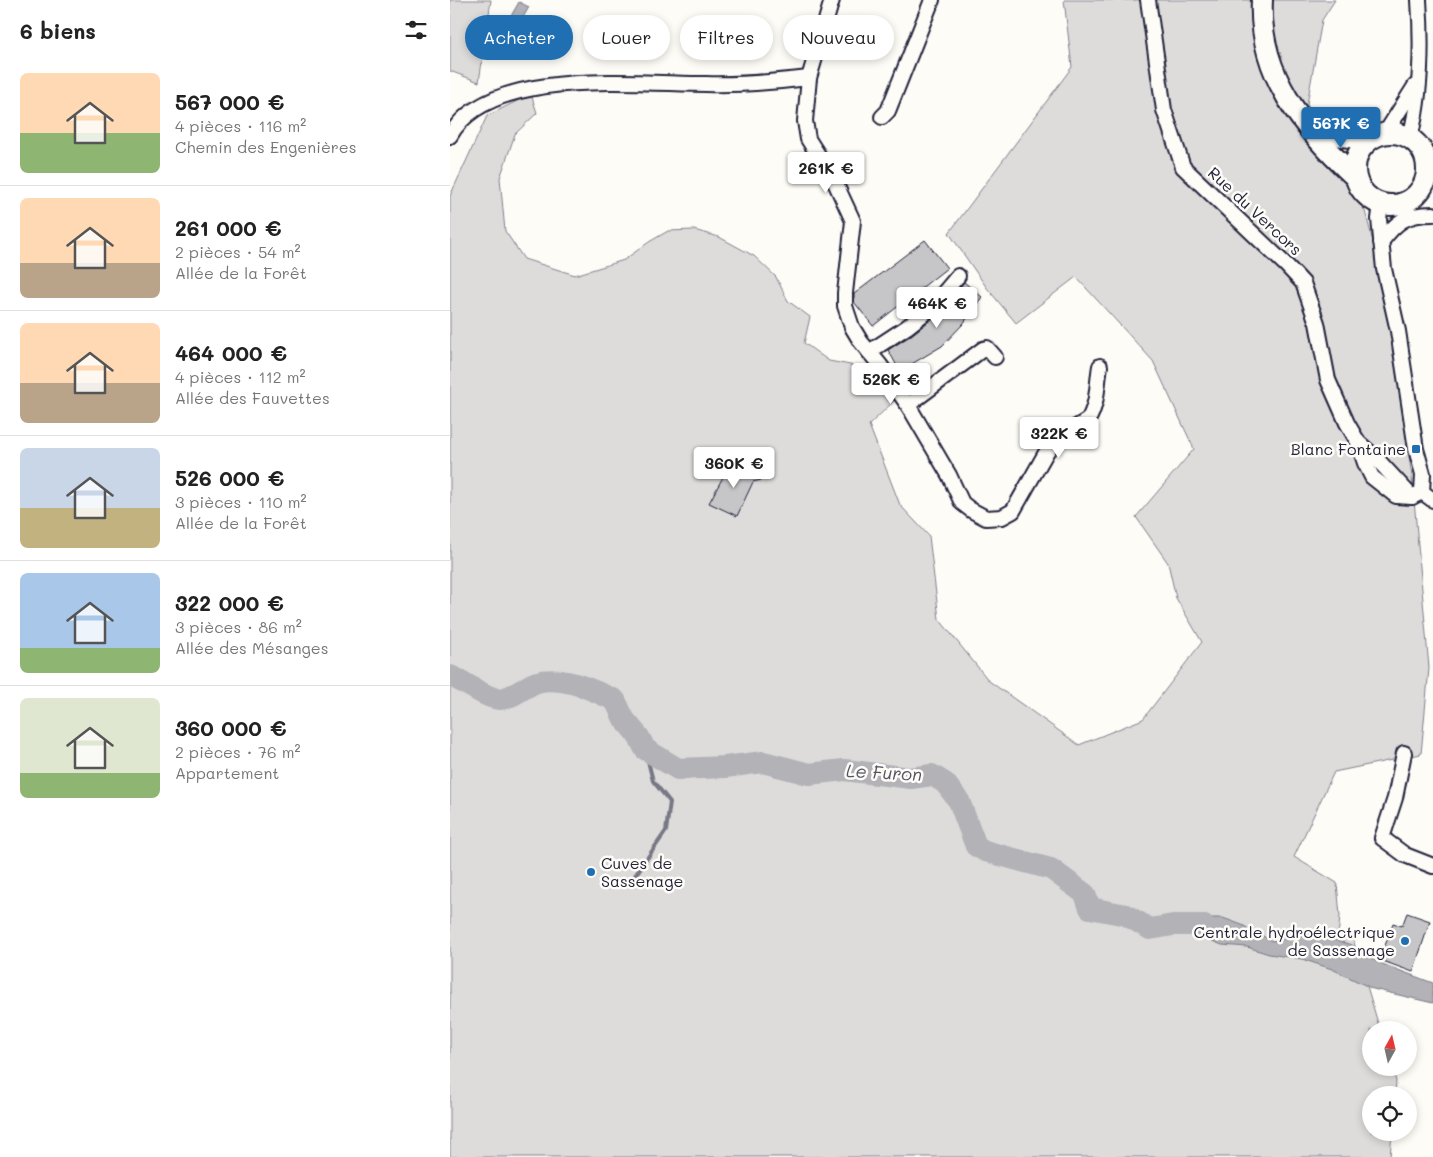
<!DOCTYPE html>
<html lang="fr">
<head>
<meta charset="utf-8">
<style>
  body { margin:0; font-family:Mali,sans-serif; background:#f2f2f2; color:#222; height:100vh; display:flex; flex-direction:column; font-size:19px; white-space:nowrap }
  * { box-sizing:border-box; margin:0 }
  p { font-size:16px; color:#767676 }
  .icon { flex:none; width:28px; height:28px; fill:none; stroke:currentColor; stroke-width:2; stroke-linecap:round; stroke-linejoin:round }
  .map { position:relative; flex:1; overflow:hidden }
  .details { display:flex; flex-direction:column; background:#fff; width:450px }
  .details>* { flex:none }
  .top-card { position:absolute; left:15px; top:15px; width:475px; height:45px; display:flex; gap:10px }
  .needle { width:32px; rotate:8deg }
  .buttons { position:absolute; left:912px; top:1021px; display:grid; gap:10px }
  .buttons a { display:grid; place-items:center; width:55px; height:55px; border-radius:50%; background:#fff; box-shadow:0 2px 8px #0003; font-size:25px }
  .price { position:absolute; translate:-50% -42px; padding:0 11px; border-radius:5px; background:#fff; color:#222; font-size:16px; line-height:32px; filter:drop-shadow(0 1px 2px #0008) }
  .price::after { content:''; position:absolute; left:50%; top:30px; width:15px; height:11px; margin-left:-8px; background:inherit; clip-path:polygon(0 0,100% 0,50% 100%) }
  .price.current { background:#1f6fb2; color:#fff }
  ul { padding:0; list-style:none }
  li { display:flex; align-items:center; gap:15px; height:125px; padding:0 20px }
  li+li { border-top:1px solid #e0e0e0 }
  li span { display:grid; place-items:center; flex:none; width:140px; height:100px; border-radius:8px; color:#555 }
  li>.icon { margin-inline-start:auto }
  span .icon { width:60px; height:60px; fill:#fffc; stroke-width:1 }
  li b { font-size:21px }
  h2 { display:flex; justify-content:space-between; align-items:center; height:60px; padding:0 20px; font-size:21px }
  .pill { padding:0 18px; border-radius:22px; background:#fff; box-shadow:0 2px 8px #0003; font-size:18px; line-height:45px }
  .pill.current { background:#1f6fb2; color:#fff }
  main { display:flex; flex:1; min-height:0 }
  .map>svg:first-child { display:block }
  .green { fill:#dddcdb; stroke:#807f8b }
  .water { fill:#b2b2b7; stroke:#787885 }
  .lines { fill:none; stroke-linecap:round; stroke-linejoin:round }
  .stream { stroke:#787885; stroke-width:4 }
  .river { stroke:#b2b2b7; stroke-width:22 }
  .building { fill:#c6c6c8; stroke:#22223b }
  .minor-casing { stroke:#22223b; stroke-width:18 }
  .secondary-casing { stroke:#22223b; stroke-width:24 }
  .minor { stroke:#fdfcf7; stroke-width:14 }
  .secondary { stroke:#fdfcf7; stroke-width:20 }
  .poi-dot { fill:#1f6fb2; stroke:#fdfcf7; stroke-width:2 }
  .labels { text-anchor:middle; stroke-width:5; stroke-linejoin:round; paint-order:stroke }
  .street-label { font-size:16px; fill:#22223b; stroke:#fdfcf7 }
  .poi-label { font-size:16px; fill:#22223b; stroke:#fdfcf7; text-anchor:end }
  .water-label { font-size:18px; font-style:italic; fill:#545466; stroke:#fdfcf7 }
</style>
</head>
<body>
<main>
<section class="details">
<h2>6 biens<svg class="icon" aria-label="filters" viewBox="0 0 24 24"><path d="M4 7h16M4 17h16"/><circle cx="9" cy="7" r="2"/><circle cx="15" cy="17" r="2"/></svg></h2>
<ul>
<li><span style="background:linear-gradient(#ffd9b3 60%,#8fb573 0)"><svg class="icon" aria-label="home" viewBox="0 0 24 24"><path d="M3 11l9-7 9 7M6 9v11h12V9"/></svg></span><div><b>567 000 €</b><p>4 pièces · 116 m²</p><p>Chemin des Engenières</p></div></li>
<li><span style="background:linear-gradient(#ffd9b3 65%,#b9a48a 0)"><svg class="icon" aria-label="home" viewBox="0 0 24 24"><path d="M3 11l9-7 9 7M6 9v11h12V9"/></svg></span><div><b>261 000 €</b><p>2 pièces · 54 m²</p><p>Allée de la Forêt</p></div></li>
<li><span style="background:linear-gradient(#ffd9b3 60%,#b9a48a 0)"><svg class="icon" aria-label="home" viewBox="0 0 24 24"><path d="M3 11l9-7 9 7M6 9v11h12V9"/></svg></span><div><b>464 000 €</b><p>4 pièces · 112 m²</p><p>Allée des Fauvettes</p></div></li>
<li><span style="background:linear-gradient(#c9d6e8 60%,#c2b280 0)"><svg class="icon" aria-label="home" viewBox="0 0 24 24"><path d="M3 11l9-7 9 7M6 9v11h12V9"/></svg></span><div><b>526 000 €</b><p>3 pièces · 110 m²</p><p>Allée de la Forêt</p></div></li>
<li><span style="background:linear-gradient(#a9c7e8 75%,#8fb573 0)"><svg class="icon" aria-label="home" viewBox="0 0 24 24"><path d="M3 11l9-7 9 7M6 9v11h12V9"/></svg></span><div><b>322 000 €</b><p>3 pièces · 86 m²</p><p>Allée des Mésanges</p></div></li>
<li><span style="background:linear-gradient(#dfe7d0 75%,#8fb573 0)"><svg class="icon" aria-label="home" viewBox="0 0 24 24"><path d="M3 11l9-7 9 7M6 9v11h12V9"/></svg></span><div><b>360 000 €</b><p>2 pièces · 76 m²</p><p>Appartement</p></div></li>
</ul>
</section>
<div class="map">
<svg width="983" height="1157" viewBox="0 0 983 1157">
  <rect width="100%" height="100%" fill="#fdfcf7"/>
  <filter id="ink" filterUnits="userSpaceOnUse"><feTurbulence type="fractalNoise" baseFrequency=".02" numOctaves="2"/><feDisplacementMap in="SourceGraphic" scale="10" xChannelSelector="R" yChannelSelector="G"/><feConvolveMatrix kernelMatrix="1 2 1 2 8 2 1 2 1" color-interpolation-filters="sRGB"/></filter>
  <g filter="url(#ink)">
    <!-- green -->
    <g class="green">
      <polygon points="0,0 41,0 29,82 0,71"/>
      <polygon points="614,0 885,0 872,20 857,104 883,167 915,211 933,280 962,477 979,668 971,754 884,772 844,857 887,883 890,916 888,937 903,939 930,1030 921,1030 921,1068 942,1068 946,1081 945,1095 921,1095 921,1132 942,1133 940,1157 0,1157 0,196 37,116 81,94 87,113 65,134 50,178 55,231 74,259 125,275 174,260 199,242 218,231 244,230 269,237 304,256 326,277 338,301 360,317 354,343 379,361 411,367 432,379 444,401 419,425 450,505 479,536 489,619 539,681 629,745 693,719 752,642 726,598 718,563 686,517 744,449 703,361 626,277 566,323 537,288 499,233 622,67"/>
    </g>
    <!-- water -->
    <g class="water">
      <polygon points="69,2 79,7 67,28 57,23"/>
      <polygon points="748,918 773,918 792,925 822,941 833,939 841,935 859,933 881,939 902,945 927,962 983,983 983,1003 923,989 882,969 852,959 819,954 797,947 772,945 723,925"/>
    </g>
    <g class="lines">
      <!-- stream -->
      <polyline class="stream" points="182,880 216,831 220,802 203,781 195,749"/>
      <!-- river -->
      <path class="river" d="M0,676C15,681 34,698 49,699C62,699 75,686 87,682C113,675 142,690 165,700L174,719L189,737L195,749L228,769L275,767L313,762L359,774L394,770L461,778L482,775L495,783L509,801L526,846L535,851L601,869L635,894L640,908L676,915L700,929L723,925H754"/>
    </g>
    <!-- building -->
    <g class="building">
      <polygon points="475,240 497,268 423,326 404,302 404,294"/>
      <polygon points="514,282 532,297 513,324 492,346 450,371 438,350 460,336 487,315"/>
      <polygon points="280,464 299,474 307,470 312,474 311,480 303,482 287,516 259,503"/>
      <polygon points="957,913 980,921 963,972 930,960 943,923 952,926"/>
    </g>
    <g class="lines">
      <defs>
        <g id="minor">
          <path d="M382,0L359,78L355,121L358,139L384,180L403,221L395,293V306L402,327L411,342L430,365L458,405L499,475L512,503L521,510L536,518L552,517L563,511L597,451L607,439L638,420C648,404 647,383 650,366"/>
          <polyline points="698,0 714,110 733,167 837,266 853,283 867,323 878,380 897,423 908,442 915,463 922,477 946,496 962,497 972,492"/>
          <polyline points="432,117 438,111 482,0"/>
          <polyline points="936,132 965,86"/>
          <path d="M0,136C38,66 189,84 256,84C290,85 325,82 359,78"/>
          <path d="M960,138C971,96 972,43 969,0"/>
          <polyline points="931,204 929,219 934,269 948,331 966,449 973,474 972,492"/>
          <path d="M931,242C947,221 956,214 983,214"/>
          <polyline points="419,352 457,327 481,308 508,276"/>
          <polyline points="458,405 533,349 537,348 545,357"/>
          <polyline points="909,443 925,457 962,497"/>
          <polyline points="972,492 983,500"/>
          <polyline points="954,753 945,798 932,838 955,855 983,866"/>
        </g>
        <g id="secondary">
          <path d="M812,0C808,74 853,129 905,177"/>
          <path d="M858,122C876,136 898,138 920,138"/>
          <circle cx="941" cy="169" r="36"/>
        </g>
      </defs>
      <!-- minor casing -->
      <use href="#minor" class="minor-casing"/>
      <!-- secondary casing -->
      <use href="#secondary" class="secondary-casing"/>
      <!-- minor -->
      <use href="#minor" class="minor"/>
      <!-- secondary -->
      <use href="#secondary" class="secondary"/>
    </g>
  </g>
  <!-- markers -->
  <g class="poi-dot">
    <rect x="961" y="444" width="10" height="10" rx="2.5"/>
    <circle cx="141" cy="872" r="5"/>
    <circle cx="955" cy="941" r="5"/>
  </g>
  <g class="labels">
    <!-- street labels -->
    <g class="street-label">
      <text transform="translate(805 211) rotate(43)" y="6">Rue du Vercors</text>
    </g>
    <!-- poi labels -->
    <g class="poi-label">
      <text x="956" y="455">Blanc Fontaine</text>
      <text x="151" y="869" text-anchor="start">Cuves de<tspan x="151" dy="18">Sassenage</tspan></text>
      <text x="945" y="938">Centrale hydroélectrique<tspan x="945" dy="18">de Sassenage</tspan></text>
    </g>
    <!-- water labels -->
    <g class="water-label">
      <text transform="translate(434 773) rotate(3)" y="6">Le Furon</text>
    </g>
  </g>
</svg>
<div class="buttons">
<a><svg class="needle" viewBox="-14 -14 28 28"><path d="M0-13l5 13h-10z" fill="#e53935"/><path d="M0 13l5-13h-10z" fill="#767676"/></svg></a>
<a><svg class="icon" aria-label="locate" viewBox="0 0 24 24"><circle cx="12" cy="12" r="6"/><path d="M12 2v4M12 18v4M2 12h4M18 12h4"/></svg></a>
</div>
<b class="price current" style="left:891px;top:149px">567K €</b>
<b class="price" style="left:376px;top:194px">261K €</b>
<b class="price" style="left:487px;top:329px">464K €</b>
<b class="price" style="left:441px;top:405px">526K €</b>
<b class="price" style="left:609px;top:459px">322K €</b>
<b class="price" style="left:284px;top:489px">360K €</b>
<div class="top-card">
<a class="pill current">Acheter</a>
<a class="pill">Louer</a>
<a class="pill">Filtres</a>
<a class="pill">Nouveau</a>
</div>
</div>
</main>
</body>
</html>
